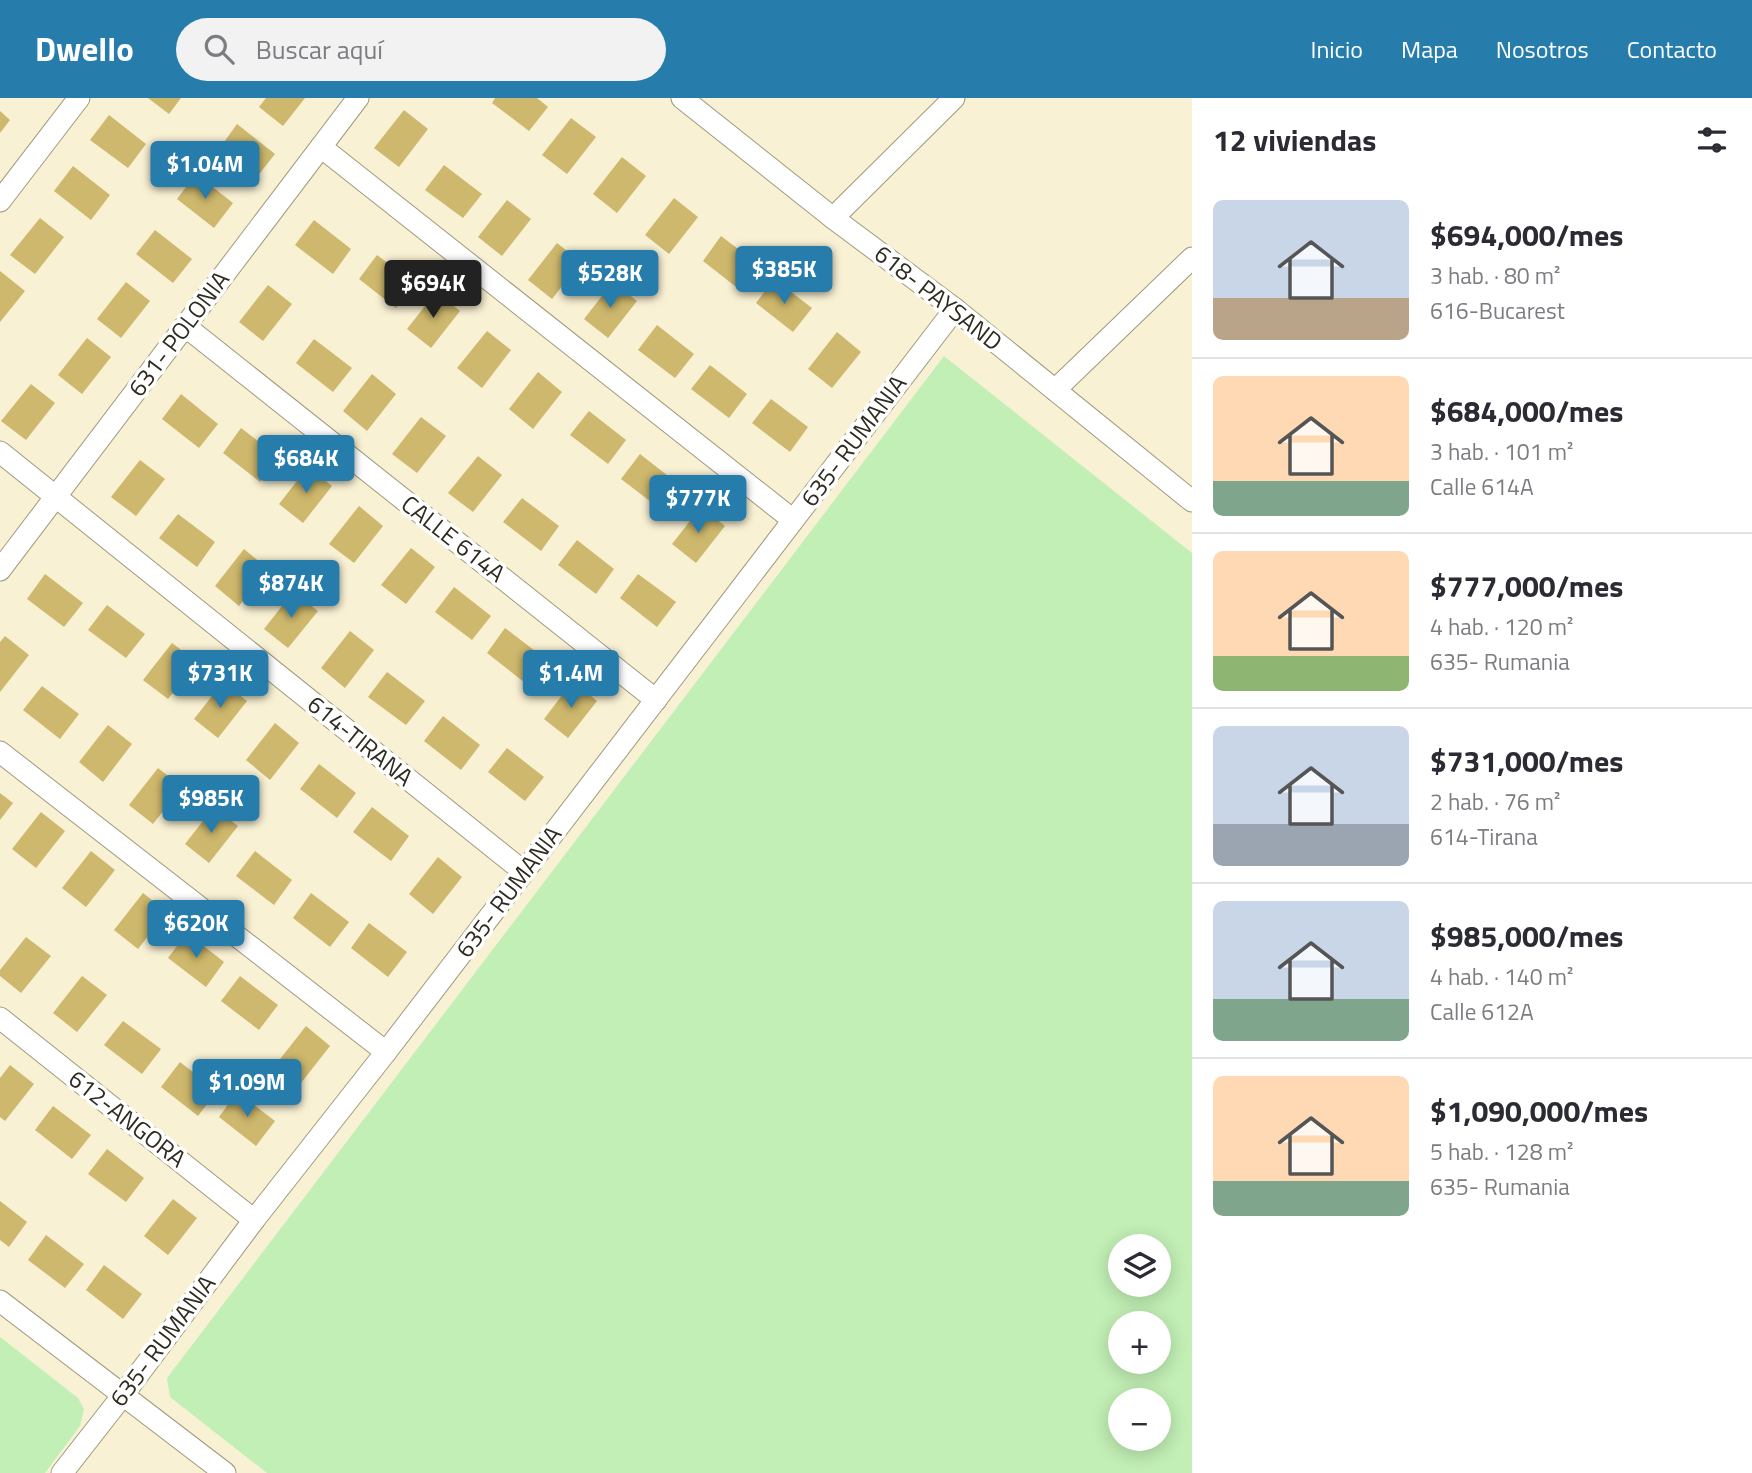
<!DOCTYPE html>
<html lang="es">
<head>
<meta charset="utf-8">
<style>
  body { margin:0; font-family:"Titillium Web",sans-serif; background:#f2f2f3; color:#2b2b33; height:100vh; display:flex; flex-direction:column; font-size:26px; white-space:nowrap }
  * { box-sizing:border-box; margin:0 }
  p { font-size:23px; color:#7c7c81 }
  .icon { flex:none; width:38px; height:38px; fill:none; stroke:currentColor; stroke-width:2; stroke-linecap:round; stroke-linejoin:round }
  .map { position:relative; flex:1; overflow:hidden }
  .drawer { display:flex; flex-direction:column; background:#fff; width:560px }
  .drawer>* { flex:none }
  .fabs { position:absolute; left:1108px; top:1136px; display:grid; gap:14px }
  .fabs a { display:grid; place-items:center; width:63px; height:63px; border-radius:50%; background:#fff; box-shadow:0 4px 18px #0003; font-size:35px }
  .price { position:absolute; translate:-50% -60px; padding:0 16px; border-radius:7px; background:#267dac; color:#fff; font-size:23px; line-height:46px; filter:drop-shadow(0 2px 4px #0008) }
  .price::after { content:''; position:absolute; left:50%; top:42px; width:21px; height:16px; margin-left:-10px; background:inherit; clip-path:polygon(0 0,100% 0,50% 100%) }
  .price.selected { background:#222; color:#fff }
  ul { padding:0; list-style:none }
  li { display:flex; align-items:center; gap:21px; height:175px; padding:0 21px }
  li+li { border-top:2px solid #e1e1e2 }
  li span { display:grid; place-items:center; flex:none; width:196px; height:140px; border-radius:10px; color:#555 }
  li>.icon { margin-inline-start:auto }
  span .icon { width:84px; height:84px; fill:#fffc; stroke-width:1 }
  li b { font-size:30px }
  h2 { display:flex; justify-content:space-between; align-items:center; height:84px; padding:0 21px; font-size:30px }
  header { display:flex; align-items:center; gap:42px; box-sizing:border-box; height:98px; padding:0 35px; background:#267dac; color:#fff }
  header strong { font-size:33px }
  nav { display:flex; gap:38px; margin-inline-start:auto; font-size:24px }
  .search { width:490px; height:63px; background:#f2f2f3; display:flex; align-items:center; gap:18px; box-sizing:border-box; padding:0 24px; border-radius:38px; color:#7c7c81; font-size:26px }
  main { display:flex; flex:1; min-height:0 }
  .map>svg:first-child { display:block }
  .green { fill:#c2efb5; fill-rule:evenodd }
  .building { fill:#ceb86d }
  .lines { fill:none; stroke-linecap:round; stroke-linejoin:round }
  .street-casing { stroke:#a1997e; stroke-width:23 }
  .street { stroke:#fff; stroke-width:21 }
  .labels { text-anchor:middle; stroke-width:7; stroke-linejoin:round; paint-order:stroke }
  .street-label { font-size:24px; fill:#2e2b20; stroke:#fff }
</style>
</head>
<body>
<header>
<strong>Dwello</strong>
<div class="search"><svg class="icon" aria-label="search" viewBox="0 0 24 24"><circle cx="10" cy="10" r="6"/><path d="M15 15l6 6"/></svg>Buscar aquí</div>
<nav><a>Inicio</a><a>Mapa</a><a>Nosotros</a><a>Contacto</a></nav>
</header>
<main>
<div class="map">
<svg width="1192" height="1375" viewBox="0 0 1192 1375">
  <rect width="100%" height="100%" fill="#f9f1d4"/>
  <!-- green -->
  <g class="green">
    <path d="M944,258L1192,455V1375H267L170,1299L167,1280ZM1120,1148H1158V1186H1120ZM1120,1225H1158V1264H1120ZM1120,1302H1158V1340H1120Z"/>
    <polygon points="0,1239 78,1300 84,1311 80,1328 45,1375 0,1375"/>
  </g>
  <!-- building -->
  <g class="building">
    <polygon points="148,0 181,0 169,16"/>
    <polygon points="266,0 305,0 283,28 259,9"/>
    <polygon points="495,0 537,0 548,9 529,33 492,5"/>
    <polygon points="404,12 428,31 399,69 374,50"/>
    <polygon points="0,13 10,22 0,35"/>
    <polygon points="109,17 146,46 128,70 90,42"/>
    <polygon points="571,20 596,39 567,76 542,57"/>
    <polygon points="237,26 275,56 256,80 219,51"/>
    <polygon points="622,59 646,78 617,115 593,96"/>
    <polygon points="444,67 482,96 463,120 425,92"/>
    <polygon points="73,68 110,97 91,122 54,93"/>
    <polygon points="196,76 233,105 214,130 177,101"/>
    <polygon points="674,100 698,119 669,156 645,137"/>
    <polygon points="507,102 531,121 502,158 478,139"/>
    <polygon points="40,120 64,139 35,176 10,157"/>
    <polygon points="314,122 351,151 333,176 295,147"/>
    <polygon points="155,132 192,161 173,185 136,156"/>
    <polygon points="721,138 759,167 740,192 703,163"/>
    <polygon points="557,145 581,164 552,201 528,182"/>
    <polygon points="377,157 415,185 396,210 359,181"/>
    <polygon points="0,173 25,193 0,224"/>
    <polygon points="774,181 812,210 793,234 756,205"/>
    <polygon points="126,184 150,203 121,240 97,221"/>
    <polygon points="613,184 637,203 608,240 584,221"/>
    <polygon points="268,187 292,206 263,243 239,224"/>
    <polygon points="436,194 460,213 431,250 407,231"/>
    <polygon points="657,227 694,256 675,280 638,252"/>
    <polygon points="487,233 511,252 482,290 457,270"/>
    <polygon points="837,234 861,254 832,290 808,271"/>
    <polygon points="87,240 111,259 82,296 58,277"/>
    <polygon points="314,241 352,270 333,294 296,265"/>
    <polygon points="710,267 747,296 729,320 691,291"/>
    <polygon points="538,274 562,294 533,331 509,311"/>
    <polygon points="372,276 396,296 367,333 343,313"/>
    <polygon points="31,286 55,305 26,342 1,323"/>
    <polygon points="181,296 218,326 199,350 162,321"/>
    <polygon points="771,301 808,329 790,354 752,325"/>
    <polygon points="589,313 626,342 608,366 570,337"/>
    <polygon points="421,319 446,338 417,375 392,356"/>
    <polygon points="241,330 279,359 260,384 223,355"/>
    <polygon points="640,356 677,385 659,410 621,381"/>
    <polygon points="478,358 502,377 473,414 448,395"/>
    <polygon points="140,362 165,381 136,418 111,399"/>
    <polygon points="308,369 332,388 303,425 279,406"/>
    <polygon points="522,400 559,428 541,453 503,424"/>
    <polygon points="359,408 383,428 354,465 329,446"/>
    <polygon points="701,409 725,428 696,465 672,446"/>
    <polygon points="178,416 215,444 197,469 159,440"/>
    <polygon points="577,442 614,471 596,496 558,467"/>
    <polygon points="411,450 435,469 406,506 381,487"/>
    <polygon points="244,451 268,471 239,508 215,488"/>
    <polygon points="45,476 83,505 64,529 27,501"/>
    <polygon points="638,476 676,504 657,529 620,500"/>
    <polygon points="454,489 491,518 472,542 435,514"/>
    <polygon points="293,494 318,513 288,550 264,531"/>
    <polygon points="107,507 145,536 126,560 88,532"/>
    <polygon points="505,530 543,559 524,584 487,555"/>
    <polygon points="350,533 374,552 345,590 321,570"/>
    <polygon points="5,538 29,557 0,594 0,544"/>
    <polygon points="172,545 197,564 168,601 143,582"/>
    <polygon points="387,574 425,603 406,627 368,599"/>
    <polygon points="573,583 597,603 568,640 544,621"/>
    <polygon points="223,584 247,603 218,640 194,621"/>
    <polygon points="42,588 79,616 60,641 23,612"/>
    <polygon points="443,618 480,647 461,672 424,643"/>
    <polygon points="275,625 299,645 270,682 246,662"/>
    <polygon points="108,627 132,646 103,684 79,664"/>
    <polygon points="507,650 544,679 525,703 488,674"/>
    <polygon points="319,666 356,695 337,720 300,691"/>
    <polygon points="158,670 182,689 153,726 129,707"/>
    <polygon points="0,695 13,705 0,722"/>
    <polygon points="214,709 238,728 209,765 185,746"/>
    <polygon points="372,709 409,738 391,763 353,734"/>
    <polygon points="41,714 65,733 36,770 12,751"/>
    <polygon points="91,753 115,772 86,809 62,790"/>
    <polygon points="255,753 292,782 274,807 236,778"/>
    <polygon points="438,759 462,779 433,816 409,796"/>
    <polygon points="143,795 167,814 138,851 114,832"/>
    <polygon points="311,795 349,824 330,849 293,820"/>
    <polygon points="369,825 407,854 388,879 351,850"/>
    <polygon points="187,835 224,864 206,889 168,860"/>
    <polygon points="26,839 51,858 21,895 0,878 0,872"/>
    <polygon points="82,878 107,897 77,934 53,915"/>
    <polygon points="240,878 278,907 259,932 221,903"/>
    <polygon points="123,923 161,951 142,976 104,947"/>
    <polygon points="306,928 330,948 301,985 277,965"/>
    <polygon points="180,964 217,993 198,1018 161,989"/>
    <polygon points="10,967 34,986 5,1023 0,1019 0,980"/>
    <polygon points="237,994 275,1023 256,1048 219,1019"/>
    <polygon points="53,1008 91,1037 72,1061 35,1032"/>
    <polygon points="107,1051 144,1080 126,1104 88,1076"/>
    <polygon points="173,1101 197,1120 168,1157 144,1138"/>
    <polygon points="0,1103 27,1124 9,1149 0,1142"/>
    <polygon points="46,1137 84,1166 65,1190 28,1162"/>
    <polygon points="104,1167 142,1196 123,1221 86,1192"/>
  </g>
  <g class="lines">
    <defs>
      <g id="street">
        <polyline points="682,0 833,120 955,211 1192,403"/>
        <polyline points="321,49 793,422"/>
        <polyline points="0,103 79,0"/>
        <polyline points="833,120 954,0"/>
        <polyline points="185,228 656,602"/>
        <polyline points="1055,292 1192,160"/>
        <polyline points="0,354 524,774"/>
        <polyline points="0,472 358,0"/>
        <polyline points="0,654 386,954"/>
        <polyline points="0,920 254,1122"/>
        <polyline points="0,1203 225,1375"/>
        <polyline points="62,1375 123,1297 254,1122 386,954 955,211"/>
      </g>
    </defs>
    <!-- street casing -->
    <use href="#street" class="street-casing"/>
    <!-- street -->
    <use href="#street" class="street"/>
  </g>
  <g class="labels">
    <!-- street labels -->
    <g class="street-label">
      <text transform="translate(938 200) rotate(38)" y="8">618- PAYSAND</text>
      <text transform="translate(179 236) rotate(-53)" y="8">631- POLONIA</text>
      <text transform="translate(854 343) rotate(-53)" y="8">635- RUMANIA</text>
      <text transform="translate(453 441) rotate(38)" y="8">CALLE 614A</text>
      <text transform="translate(360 643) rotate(39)" y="8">614-TIRANA</text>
      <text transform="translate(509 794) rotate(-53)" y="8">635- RUMANIA</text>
      <text transform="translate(127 1021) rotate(38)" y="8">612-ANGORA</text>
      <text transform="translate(163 1243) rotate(-53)" y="8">635- RUMANIA</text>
    </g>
  </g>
</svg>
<div class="fabs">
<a><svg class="icon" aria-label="layers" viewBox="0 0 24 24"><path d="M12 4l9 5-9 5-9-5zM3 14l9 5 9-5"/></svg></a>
<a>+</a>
<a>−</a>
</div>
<b class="price" style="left:205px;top:103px">$1.04M</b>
<b class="price" style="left:784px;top:208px">$385K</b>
<b class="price" style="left:610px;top:212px">$528K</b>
<b class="price selected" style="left:433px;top:222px">$694K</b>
<b class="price" style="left:306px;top:397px">$684K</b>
<b class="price" style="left:698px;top:437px">$777K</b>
<b class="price" style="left:291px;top:522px">$874K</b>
<b class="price" style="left:220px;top:612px">$731K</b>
<b class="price" style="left:571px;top:612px">$1.4M</b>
<b class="price" style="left:211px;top:737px">$985K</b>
<b class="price" style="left:196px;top:862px">$620K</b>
<b class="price" style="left:247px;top:1021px">$1.09M</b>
</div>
<section class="drawer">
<h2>12 viviendas<svg class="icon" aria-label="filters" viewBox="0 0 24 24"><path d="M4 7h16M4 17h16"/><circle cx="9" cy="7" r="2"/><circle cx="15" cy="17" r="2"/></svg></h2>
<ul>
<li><span style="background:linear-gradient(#c9d6e8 70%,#b9a48a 0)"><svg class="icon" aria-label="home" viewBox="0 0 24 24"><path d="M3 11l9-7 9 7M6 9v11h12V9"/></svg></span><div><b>$694,000/mes</b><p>3 hab. · 80 m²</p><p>616-Bucarest</p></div></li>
<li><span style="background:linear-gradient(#ffd9b3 75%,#7fa58c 0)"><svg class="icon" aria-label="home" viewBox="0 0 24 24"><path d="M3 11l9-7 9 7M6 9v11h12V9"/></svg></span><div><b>$684,000/mes</b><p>3 hab. · 101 m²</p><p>Calle 614A</p></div></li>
<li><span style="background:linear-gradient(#ffd9b3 75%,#8fb573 0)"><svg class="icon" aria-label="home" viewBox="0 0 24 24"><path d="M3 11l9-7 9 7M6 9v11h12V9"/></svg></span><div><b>$777,000/mes</b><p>4 hab. · 120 m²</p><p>635- Rumania</p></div></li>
<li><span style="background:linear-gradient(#c9d6e8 70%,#9aa5b1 0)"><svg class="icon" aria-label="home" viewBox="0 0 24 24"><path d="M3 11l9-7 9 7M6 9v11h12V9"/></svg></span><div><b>$731,000/mes</b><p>2 hab. · 76 m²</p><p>614-Tirana</p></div></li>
<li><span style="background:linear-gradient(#c9d6e8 70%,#7fa58c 0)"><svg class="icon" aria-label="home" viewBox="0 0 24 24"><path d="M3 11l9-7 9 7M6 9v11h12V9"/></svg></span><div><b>$985,000/mes</b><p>4 hab. · 140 m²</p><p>Calle 612A</p></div></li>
<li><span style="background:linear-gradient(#ffd9b3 75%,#7fa58c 0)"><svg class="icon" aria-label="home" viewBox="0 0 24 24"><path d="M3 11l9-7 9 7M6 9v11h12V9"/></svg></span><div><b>$1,090,000/mes</b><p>5 hab. · 128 m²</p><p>635- Rumania</p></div></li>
</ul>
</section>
</main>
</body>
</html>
